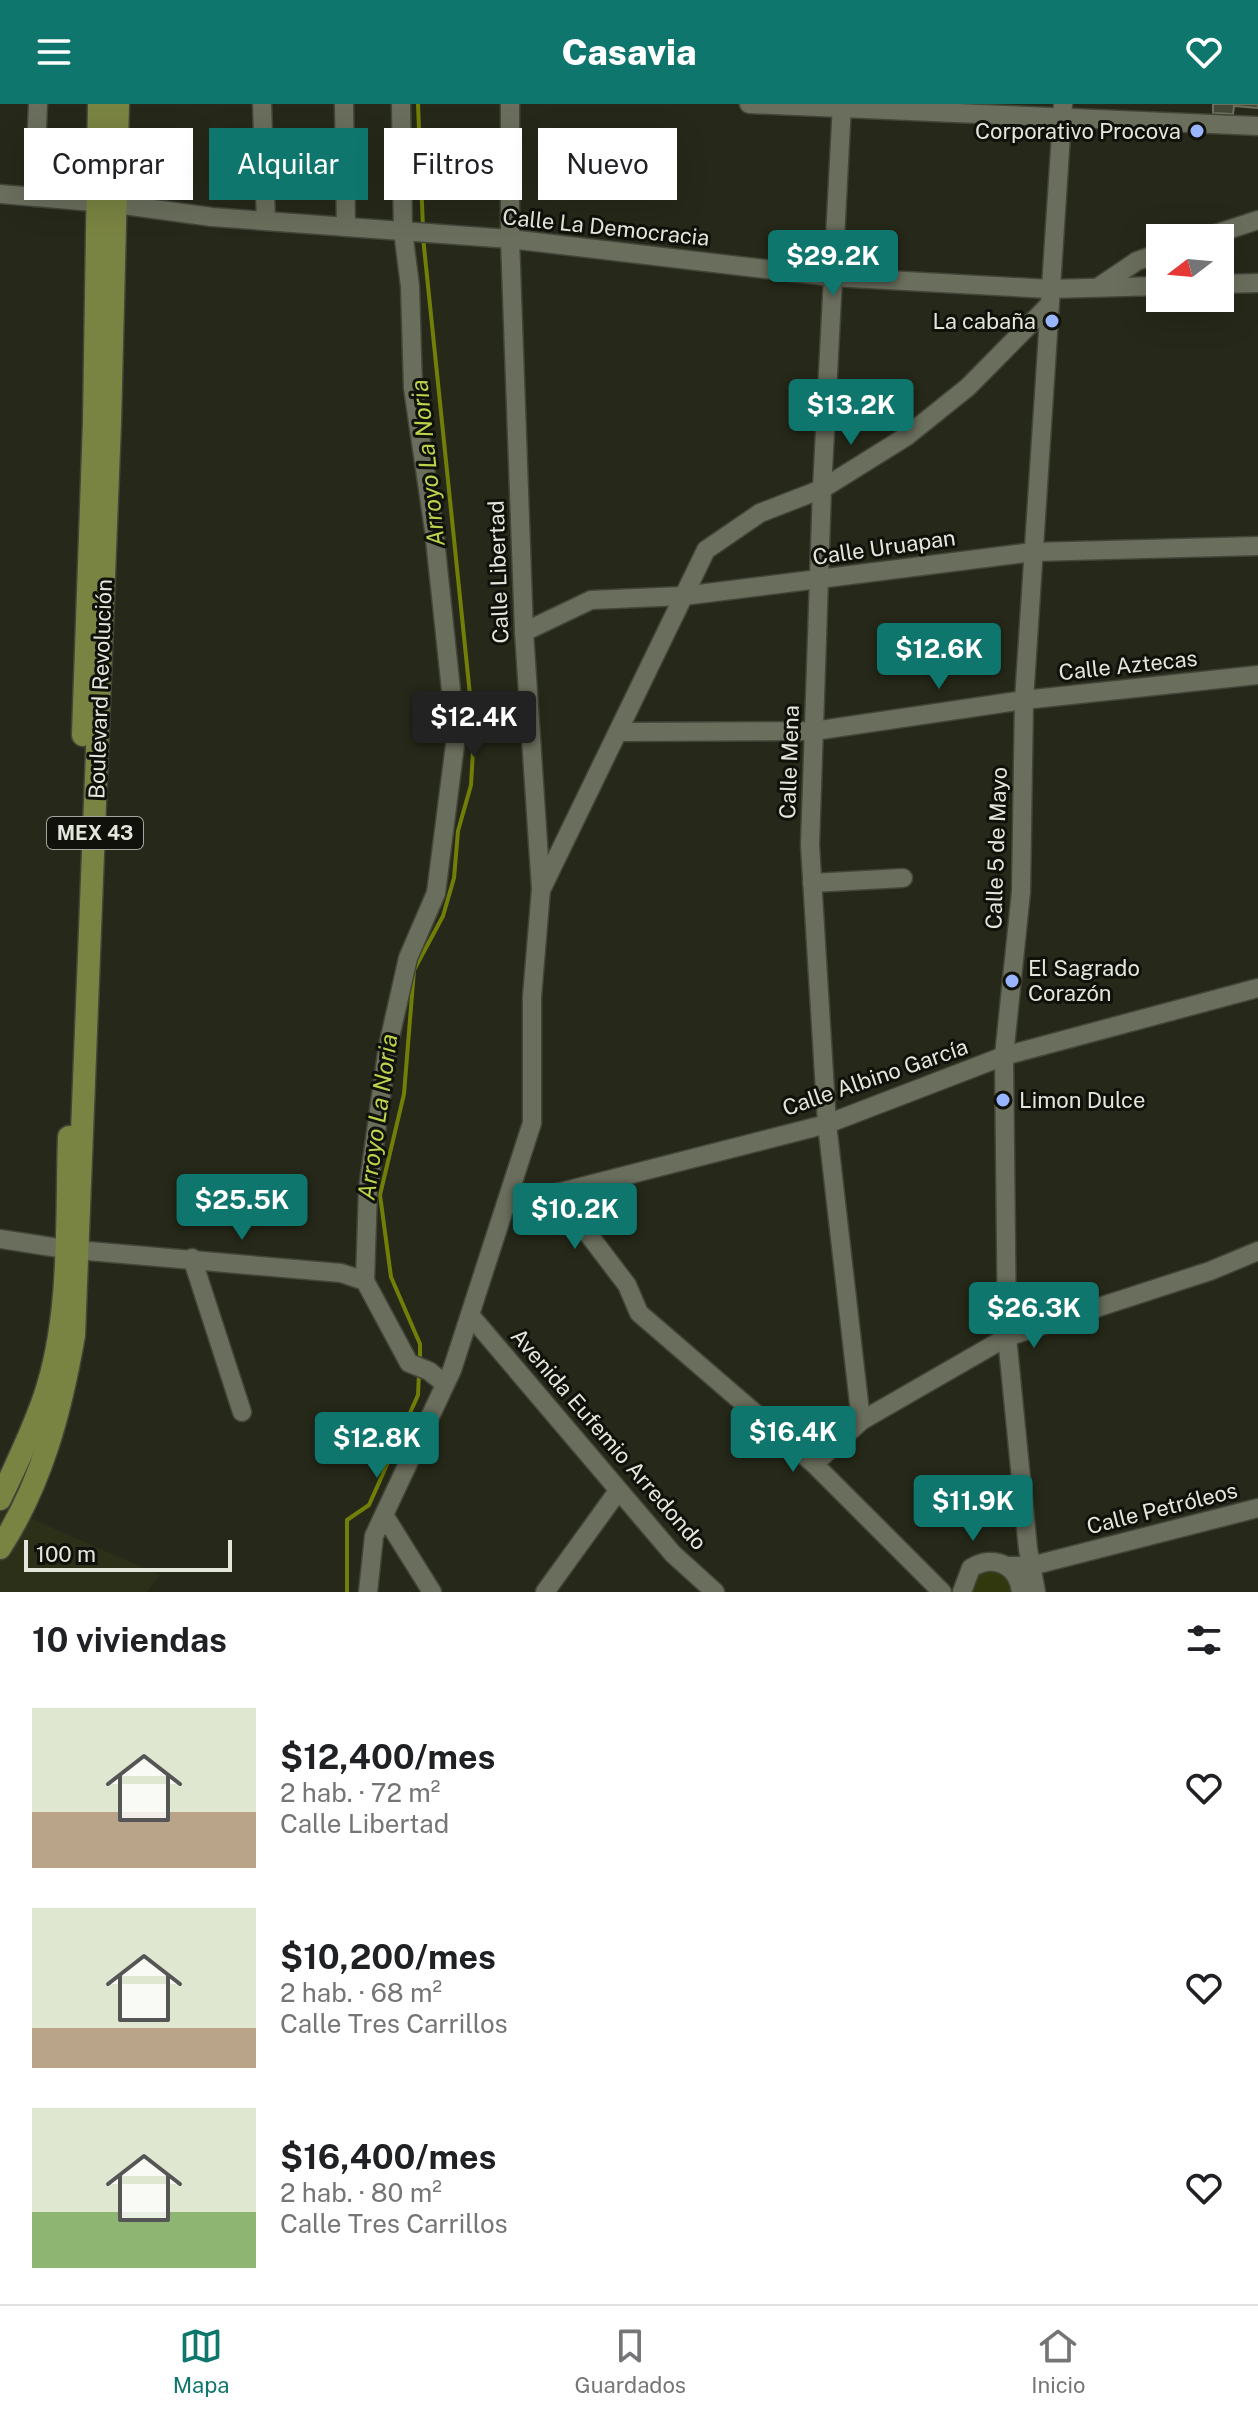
<!DOCTYPE html>
<html lang="es">
<head>
<meta charset="utf-8">
<style>
  body { margin:0; font-family:"Public Sans",sans-serif; background:#f2f2f2; color:#202124; height:100vh; display:flex; flex-direction:column; font-size:30px; white-space:nowrap }
  * { box-sizing:border-box; margin:0 }
  p { font-size:26px; color:#757577 }
  .icon { flex:none; width:44px; height:44px; fill:none; stroke:currentColor; stroke-width:2; stroke-linecap:round; stroke-linejoin:round }
  .map { position:relative; height:1488px; overflow:hidden }
  .side { display:flex; flex-direction:column; background:#fff; flex:1 }
  .side>* { flex:none }
  .top-card { position:absolute; left:24px; top:24px; width:800px; height:72px; display:flex; gap:16px }
  .needle { width:52px; rotate:254deg }
  .tools { position:absolute; left:1146px; top:120px; display:grid; gap:16px }
  .tools a { display:grid; place-items:center; width:88px; height:88px; border-radius:0px; background:#fff; box-shadow:0 8px 32px #0002; font-size:40px }
  .scale { position:absolute; left:24px; bottom:20px; width:208px; box-sizing:border-box; padding-left:8px; border:4px solid #e3e6db; border-top:0; font-size:22px; line-height:28px; white-space:nowrap; color:#e3e6db; -webkit-text-stroke:6px #0f110a; paint-order:stroke }
  .price { position:absolute; translate:-50% -68px; padding:0 18px; border-radius:8px; background:#0f766e; color:#fff; font-size:26px; line-height:52px; filter:drop-shadow(0 2px 4px #0008) }
  .price::after { content:''; position:absolute; left:50%; top:48px; width:24px; height:18px; margin-left:-12px; background:inherit; clip-path:polygon(0 0,100% 0,50% 100%) }
  .price.selected { background:#222; color:#fff }
  ul { padding:0; list-style:none }
  li { display:flex; align-items:center; gap:24px; height:200px; padding:0 32px }
  li span { display:grid; place-items:center; flex:none; width:224px; height:160px; border-radius:0px; color:#555 }
  li>.icon { margin-inline-start:auto }
  span .icon { width:96px; height:96px; fill:#fffc; stroke-width:1 }
  li b { font-size:34px }
  h2 { display:flex; justify-content:space-between; align-items:center; height:96px; padding:0 32px; font-size:34px }
  .pill { padding:0 28px; border-radius:0px; background:#fff; box-shadow:0 8px 32px #0002; font-size:28px; line-height:72px }
  .pill.selected { background:#0f766e; color:#fff }
  header { display:flex; justify-content:space-between; align-items:center; height:104px; padding:0 32px; background:#0f766e; color:#fff; font-size:36px; font-weight:800 }
  .menu { display:flex; justify-content:space-around; align-items:center; height:112px; border-top:2px solid #e0e0e0; background:#fff; font-size:22px; color:#757577 }
  .menu a { display:grid; justify-items:center; gap:4px }
  .menu .selected { color:#0f766e }
  .map>svg:first-child { display:block }
  .built { fill:#2c3019 }
  .green { fill:#32380e }
  .lines { fill:none; stroke-linecap:round; stroke-linejoin:round }
  .stream { stroke:#717f08; stroke-width:4 }
  .building { fill:#434735; stroke:#6b6f5c; stroke-width:2 }
  .minor-casing { stroke:#424538; stroke-width:21 }
  .major-casing { stroke:#424538; stroke-width:25 }
  .minor { stroke:#6a6e5c; stroke-width:18 }
  .major { stroke:#7a8442; stroke-width:22 }
  .poi-dot { fill:#99b5fd; stroke:#0f110a; stroke-width:3 }
  .labels { text-anchor:middle; stroke-width:6; stroke-linejoin:round; paint-order:stroke }
  .shield { fill:#0f110a; stroke:#a3a69c; stroke-width:2 }
  .shield-label { font-size:20px; font-weight:bold; fill:#e3e6db }
  .poi-label { font-size:22px; fill:#e3e6db; stroke:#0f110a; text-anchor:end }
  .street-label { font-size:22px; fill:#e3e6db; stroke:#0f110a }
  .water-label { font-size:24px; font-style:italic; fill:#bed34c; stroke:#0f110a }
</style>
</head>
<body>
<header><svg class="icon" aria-label="menu" viewBox="0 0 24 24"><path d="M4 6h16M4 12h16M4 18h16"/></svg>Casavia<svg class="icon" aria-label="heart" viewBox="0 0 24 24"><path d="M12 20l-8-8c-3-5 5-10 8-4 3-6 11-1 8 4z"/></svg></header>
<div class="map">
<svg width="1258" height="1488" viewBox="0 0 1258 1488">
  <rect width="100%" height="100%" fill="#262919"/>
  <!-- built -->
  <polygon class="built" points="0,1401 160,1471 147,1488 0,1488"/>
  <!-- green -->
  <polygon class="green" points="982,1465 1004,1467 1015,1488 968,1488 971,1475"/>
  <g class="lines">
    <!-- stream -->
    <g class="stream">
      <polyline points="418,0 423,124"/>
      <polyline points="420,1256 420,1240 391,1173 380,1091 404,990 414,866 443,812 454,774 458,727 471,681 474,630 423,133"/>
      <polyline points="347,1488 347,1416 369,1401 418,1291 419,1269"/>
    </g>
  </g>
  <!-- building -->
  <polygon class="building" points="1213,0 1258,0 1258,4 1234,2 1233,10 1213,9"/>
  <g class="lines">
    <defs>
      <g id="minor">
        <polyline points="262,0 266,117"/>
        <polyline points="344,0 346,123"/>
        <polyline points="749,0 1258,22"/>
        <polyline points="842,0 822,385 810,741 827,1020 861,1317"/>
        <polyline points="0,90 116,100 212,113 510,135 833,173 1050,185 1160,182"/>
        <polyline points="34,93 38,0"/>
        <polyline points="1203,134 1258,116"/>
        <polyline points="1220,180 1258,179"/>
        <polyline points="1100,182 1137,157 1160,149"/>
        <polyline points="524,528 591,496 683,492 1033,448 1258,442"/>
        <polyline points="621,628 814,627 1024,596 1258,571"/>
        <polyline points="812,779 903,774"/>
        <polyline points="542,784 706,446 760,409 822,385 907,332 968,283 1049,201"/>
        <polyline points="557,1089 627,1181 639,1209 814,1360 942,1488"/>
        <polyline points="506,1102 827,1020 1004,952 1258,884"/>
        <polyline points="0,1135 65,1145 341,1169 365,1177 409,1259 429,1267 445,1280"/>
        <polyline points="192,1154 242,1308"/>
        <polyline points="365,1177 368,1085 388,942 408,854 436,789 456,633 434,426 413,284 410,182 403,127 401,0"/>
        <polyline points="470,1211 673,1450 715,1488"/>
        <polyline points="814,1360 861,1317 1007,1233 1210,1167 1258,1147"/>
        <polyline points="384,1411 432,1488"/>
        <polyline points="1008,1462 1031,1462 1258,1404"/>
        <polyline points="368,1488 374,1432 452,1266 532,1019 532,893 541,785 524,528 510,135 510,0"/>
        <polyline points="545,1488 618,1387"/>
        <path d="M962,1488L971,1464C994,1450 1018,1461 1021,1488"/>
        <polyline points="1036,1488 1028,1445 1007,1233 1004,952 1021,788 1024,596 1063,0"/>
      </g>
      <g id="major">
        <polyline points="83,631 94,318 99,0"/>
        <path d="M0,1395C16,1362 32,1328 44,1294C72,1212 66,1118 69,1033"/>
        <path d="M0,1444C42,1379 61,1306 74,1231L110,319L118,0"/>
      </g>
    </defs>
    <!-- minor casing -->
    <use href="#minor" class="minor-casing"/>
    <!-- major casing -->
    <use href="#major" class="major-casing"/>
    <!-- minor -->
    <use href="#minor" class="minor"/>
    <!-- major -->
    <use href="#major" class="major"/>
  </g>
  <!-- markers -->
  <g class="poi-dot">
    <circle cx="1197" cy="27" r="8"/>
    <circle cx="1052" cy="217" r="8"/>
    <circle cx="1012" cy="877" r="8"/>
    <circle cx="1003" cy="996" r="8"/>
  </g>
  <g class="labels">
    <!-- shield labels -->
    <rect class="shield" x="47" y="713" width="96" height="32" rx="6"/>
    <g class="shield-label">
      <text x="95" y="736">MEX 43</text>
    </g>
    <!-- poi labels -->
    <g class="poi-label">
      <text x="1181" y="35">Corporativo Procova</text>
      <text x="1036" y="225">La cabaña</text>
      <text x="1028" y="872" text-anchor="start">El Sagrado<tspan x="1028" dy="25">Corazón</tspan></text>
      <text x="1019" y="1004" text-anchor="start">Limon Dulce</text>
    </g>
    <!-- street labels -->
    <g class="street-label">
      <text transform="translate(606 123) rotate(6)" y="8">Calle La Democracia</text>
      <text transform="translate(884 443) rotate(-8)" y="8">Calle Uruapan</text>
      <text transform="translate(498 468) rotate(-92)" y="8">Calle Libertad</text>
      <text transform="translate(1128 561) rotate(-6)" y="8">Calle Aztecas</text>
      <text transform="translate(100 585) rotate(-88)" y="8">Boulevard Revolución</text>
      <text transform="translate(789 658) rotate(-88)" y="8">Calle Mena</text>
      <text transform="translate(996 744) rotate(-88)" y="8">Calle 5 de Mayo</text>
      <text transform="translate(875 973) rotate(-19)" y="8">Calle Albino García</text>
      <text transform="translate(609 1335) rotate(49)" y="8">Avenida Eufemio Arredondo</text>
      <text transform="translate(1162 1404) rotate(-14)" y="8">Calle Petróleos</text>
    </g>
    <!-- water labels -->
    <g class="water-label">
      <text transform="translate(428 359) rotate(-96)" y="8">Arroyo La Noria</text>
      <text transform="translate(378 1013) rotate(-82)" y="8">Arroyo La Noria</text>
    </g>
  </g>
</svg>
<div class="tools">
<a><svg class="needle" viewBox="-14 -14 28 28"><path d="M0-13l5 13h-10z" fill="#e53935"/><path d="M0 13l5-13h-10z" fill="#757577"/></svg></a>
</div>
<div class="scale">100 m</div>
<b class="price" style="left:833px;top:194px">$29.2K</b>
<b class="price" style="left:851px;top:343px">$13.2K</b>
<b class="price" style="left:939px;top:587px">$12.6K</b>
<b class="price selected" style="left:474px;top:655px">$12.4K</b>
<b class="price" style="left:242px;top:1138px">$25.5K</b>
<b class="price" style="left:575px;top:1147px">$10.2K</b>
<b class="price" style="left:1034px;top:1246px">$26.3K</b>
<b class="price" style="left:793px;top:1370px">$16.4K</b>
<b class="price" style="left:377px;top:1376px">$12.8K</b>
<b class="price" style="left:973px;top:1439px">$11.9K</b>
<div class="top-card">
<a class="pill">Comprar</a>
<a class="pill selected">Alquilar</a>
<a class="pill">Filtros</a>
<a class="pill">Nuevo</a>
</div>
</div>
<section class="side">
<h2>10 viviendas<svg class="icon" aria-label="filters" viewBox="0 0 24 24"><path d="M4 7h16M4 17h16"/><circle cx="9" cy="7" r="2"/><circle cx="15" cy="17" r="2"/></svg></h2>
<ul>
<li><span style="background:linear-gradient(#dfe7d0 65%,#b9a48a 0)"><svg class="icon" aria-label="home" viewBox="0 0 24 24"><path d="M3 11l9-7 9 7M6 9v11h12V9"/></svg></span><div><b>$12,400/mes</b><p>2 hab. · 72 m²</p><p>Calle Libertad</p></div><svg class="icon" aria-label="heart" viewBox="0 0 24 24"><path d="M12 20l-8-8c-3-5 5-10 8-4 3-6 11-1 8 4z"/></svg></li>
<li><span style="background:linear-gradient(#dfe7d0 75%,#b9a48a 0)"><svg class="icon" aria-label="home" viewBox="0 0 24 24"><path d="M3 11l9-7 9 7M6 9v11h12V9"/></svg></span><div><b>$10,200/mes</b><p>2 hab. · 68 m²</p><p>Calle Tres Carrillos</p></div><svg class="icon" aria-label="heart" viewBox="0 0 24 24"><path d="M12 20l-8-8c-3-5 5-10 8-4 3-6 11-1 8 4z"/></svg></li>
<li><span style="background:linear-gradient(#dfe7d0 65%,#8fb573 0)"><svg class="icon" aria-label="home" viewBox="0 0 24 24"><path d="M3 11l9-7 9 7M6 9v11h12V9"/></svg></span><div><b>$16,400/mes</b><p>2 hab. · 80 m²</p><p>Calle Tres Carrillos</p></div><svg class="icon" aria-label="heart" viewBox="0 0 24 24"><path d="M12 20l-8-8c-3-5 5-10 8-4 3-6 11-1 8 4z"/></svg></li>
</ul>
</section>
<nav class="menu">
<a class="selected"><svg class="icon" aria-label="map" viewBox="0 0 24 24"><path d="M3 6l6-2 6 2 6-2v14l-6 2-6-2-6 2zM9 4v14M15 6v14"/></svg>Mapa</a>
<a><svg class="icon" aria-label="saved" viewBox="0 0 24 24"><path d="M7 4h10v16l-5-4-5 4z"/></svg>Guardados</a>
<a><svg class="icon" aria-label="home" viewBox="0 0 24 24"><path d="M3 11l9-7 9 7M6 9v11h12V9"/></svg>Inicio</a>
</nav>
</body>
</html>
